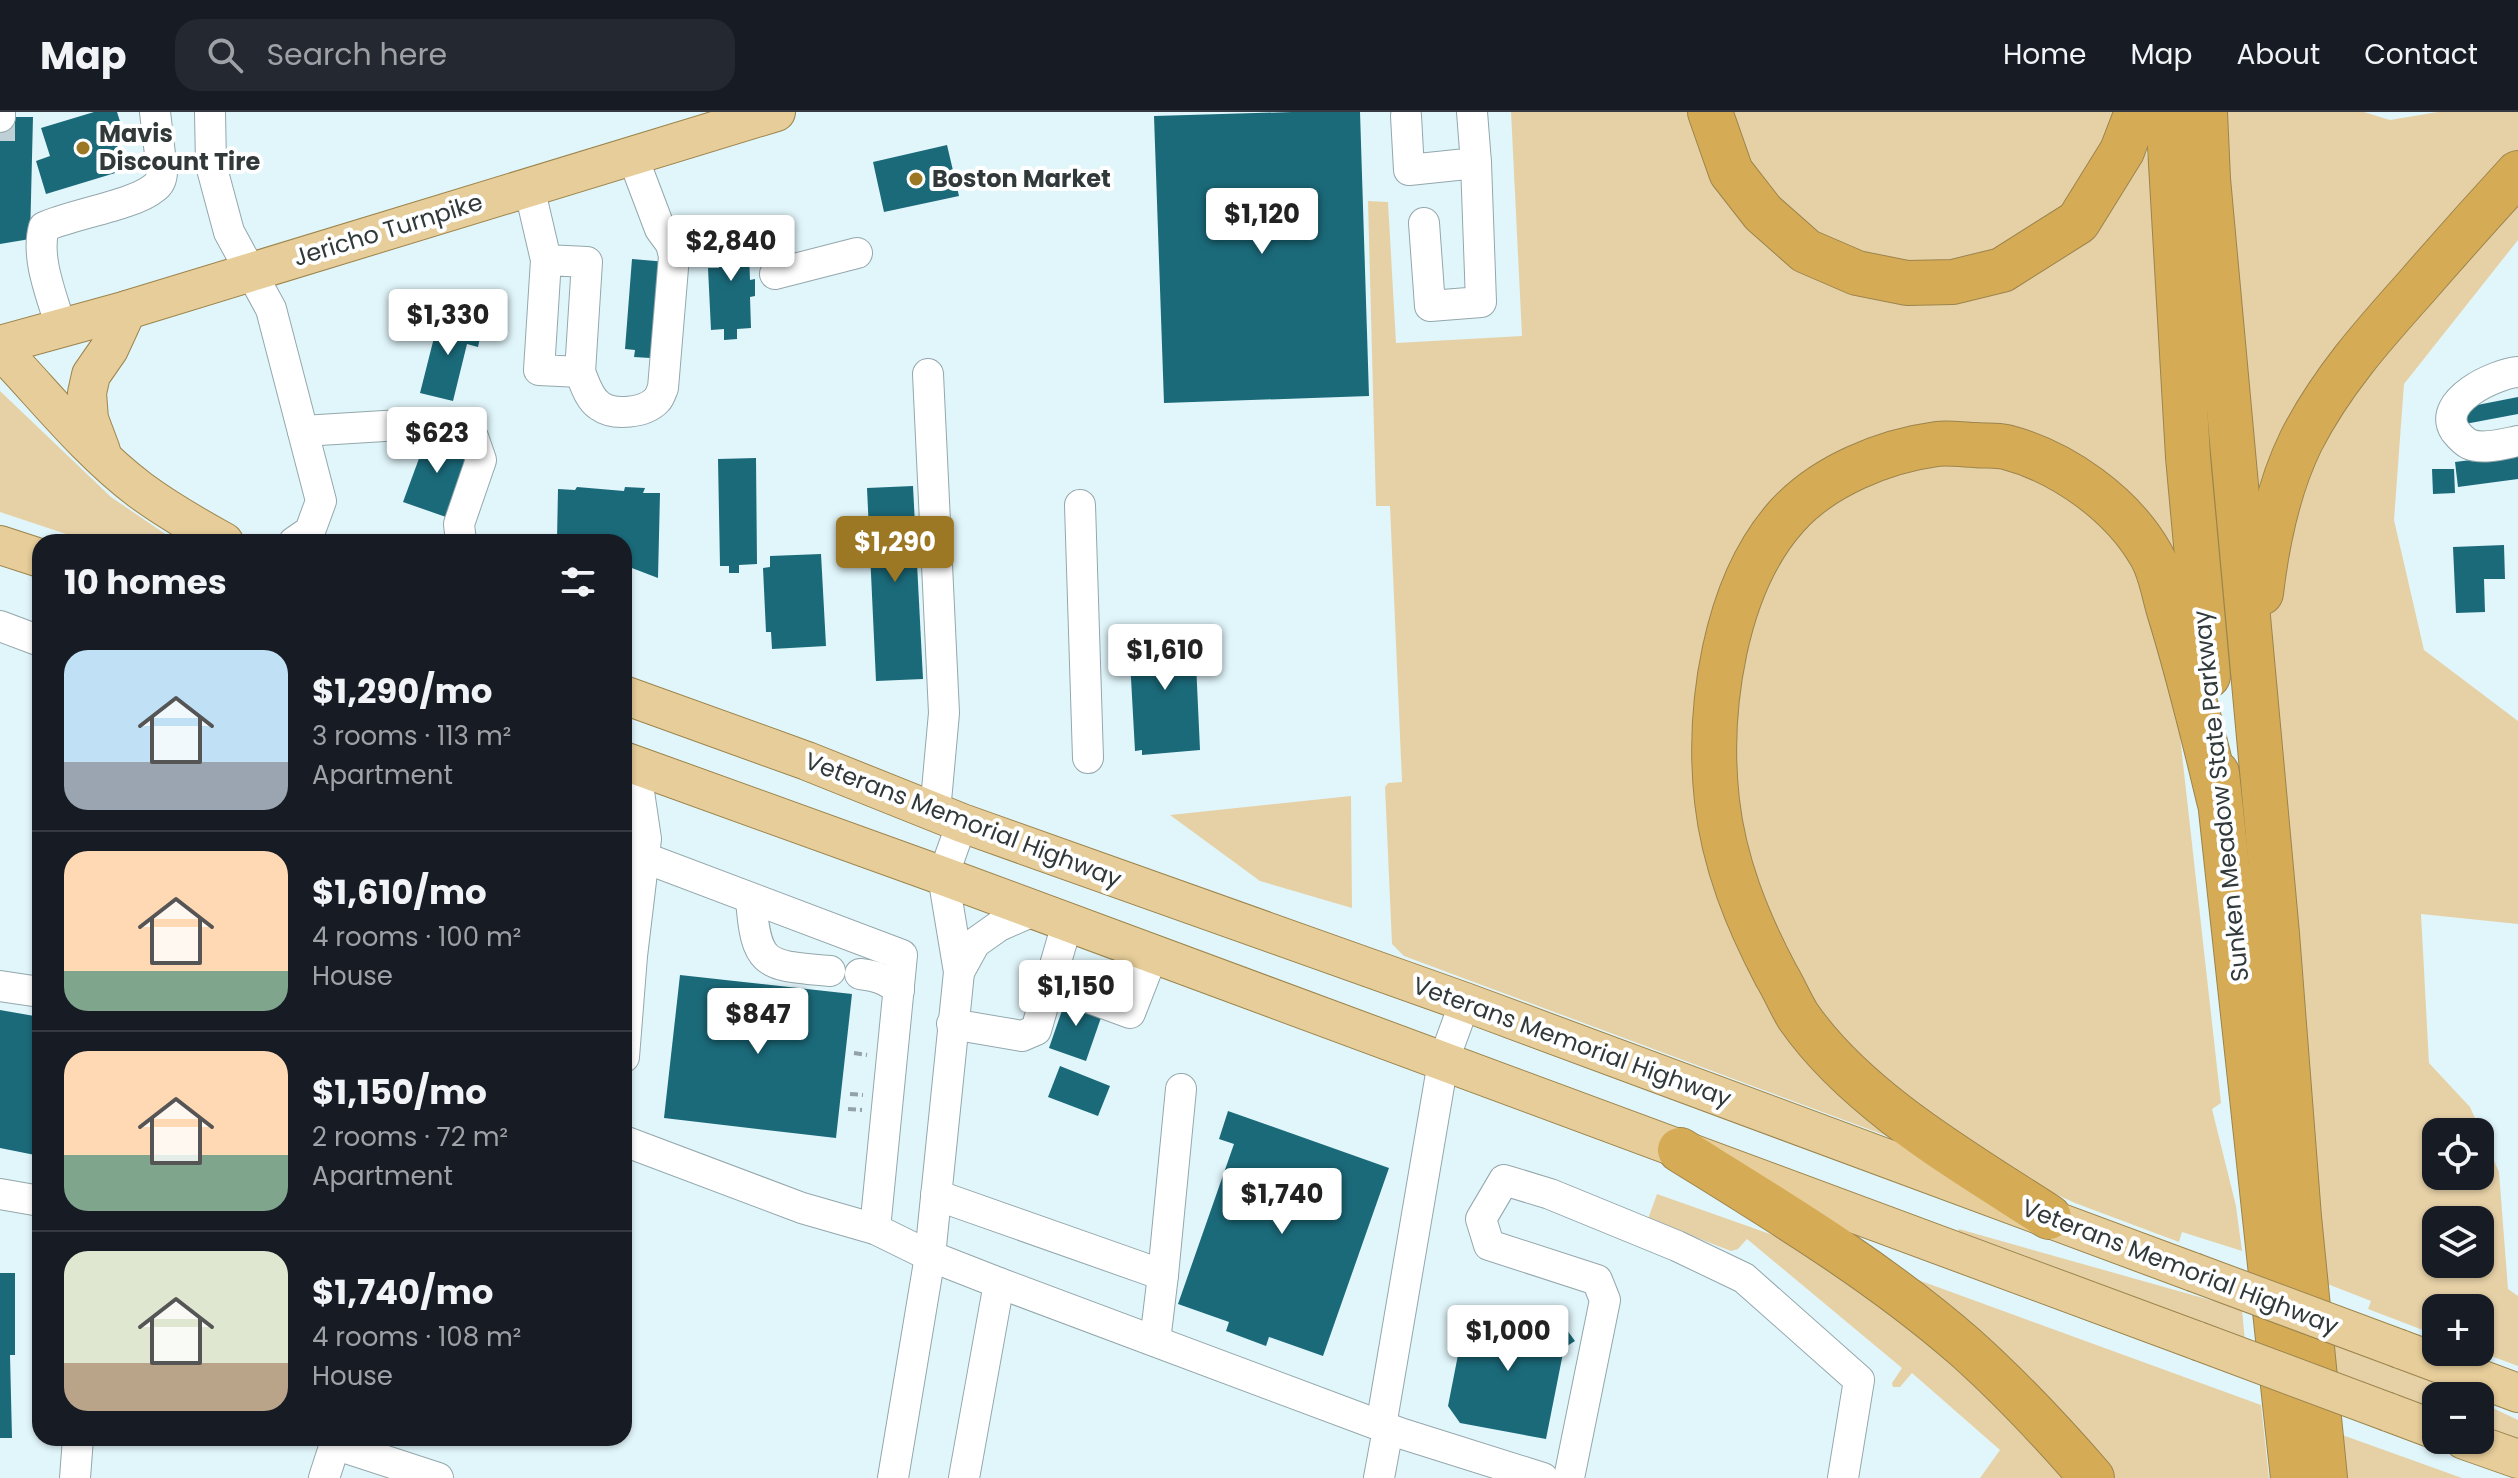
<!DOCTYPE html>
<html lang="en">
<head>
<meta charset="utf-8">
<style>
  body { margin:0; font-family:Poppins,sans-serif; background:#242831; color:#f1f3f6; height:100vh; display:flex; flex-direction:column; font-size:30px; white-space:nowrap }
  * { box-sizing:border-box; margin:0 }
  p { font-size:26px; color:#9ea1a6 }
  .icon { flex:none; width:44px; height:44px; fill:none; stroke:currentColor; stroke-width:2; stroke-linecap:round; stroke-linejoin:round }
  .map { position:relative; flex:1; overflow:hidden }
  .sheet { position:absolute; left:32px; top:422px; width:600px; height:912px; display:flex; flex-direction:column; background:#171b24; border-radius:24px; box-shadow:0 2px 6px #0004 }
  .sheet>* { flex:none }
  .fabs { position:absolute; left:2422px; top:1006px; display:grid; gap:16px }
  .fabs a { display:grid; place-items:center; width:72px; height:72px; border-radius:16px; background:#171b24; box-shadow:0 2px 6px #0004; font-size:40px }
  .price { position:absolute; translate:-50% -68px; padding:0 18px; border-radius:8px; background:#fff; color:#222; font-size:26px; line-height:52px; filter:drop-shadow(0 2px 4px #0008) }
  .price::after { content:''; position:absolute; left:50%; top:48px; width:24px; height:18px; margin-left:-12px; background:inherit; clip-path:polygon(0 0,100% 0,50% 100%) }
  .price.active { background:#9d7824; color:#fff }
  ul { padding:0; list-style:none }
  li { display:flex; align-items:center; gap:24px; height:200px; padding:0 32px }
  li+li { border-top:2px solid #363941 }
  li span { display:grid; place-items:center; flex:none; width:224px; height:160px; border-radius:24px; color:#555 }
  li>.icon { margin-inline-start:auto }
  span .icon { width:96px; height:96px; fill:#fffc; stroke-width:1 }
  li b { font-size:34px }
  h2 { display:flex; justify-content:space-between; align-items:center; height:96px; padding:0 32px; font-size:34px }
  header { display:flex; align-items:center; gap:48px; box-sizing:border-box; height:112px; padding:0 40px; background:#171b24; border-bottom:2px solid #363941 }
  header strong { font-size:38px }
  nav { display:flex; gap:44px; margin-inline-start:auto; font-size:28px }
  .search { width:560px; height:72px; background:#242831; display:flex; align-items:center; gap:20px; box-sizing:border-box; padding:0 28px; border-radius:24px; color:#9ea1a6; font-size:30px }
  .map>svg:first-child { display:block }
  .green { fill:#e6d1a7; fill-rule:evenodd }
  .building { fill:#1b6a7a }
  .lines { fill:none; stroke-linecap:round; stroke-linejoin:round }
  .minor-tunnel { stroke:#bed0d5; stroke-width:30; stroke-dasharray:30 15; stroke-linecap:butt }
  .minor-casing { stroke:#93a7ac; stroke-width:32 }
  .major-casing { stroke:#9c844c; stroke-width:40 }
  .highway-casing { stroke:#9c844c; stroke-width:46 }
  .path { stroke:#93a2a6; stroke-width:4; stroke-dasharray:8 4; stroke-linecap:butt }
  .minor { stroke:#fff; stroke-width:30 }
  .major { stroke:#e6cd99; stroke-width:38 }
  .highway { stroke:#d5ac55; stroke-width:44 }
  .major-bridge-casing { stroke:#9c844c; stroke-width:40; stroke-linecap:butt }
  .major-bridge { stroke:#e6cd99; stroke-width:38 }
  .poi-dot { fill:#9d7824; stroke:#fff; stroke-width:3 }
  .labels { text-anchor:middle; stroke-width:8; stroke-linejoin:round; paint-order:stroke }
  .poi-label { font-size:24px; font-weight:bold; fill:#31393b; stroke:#fff; text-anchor:start }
  .street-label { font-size:24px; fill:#31393b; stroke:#fff }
</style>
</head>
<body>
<header>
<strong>Map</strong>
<div class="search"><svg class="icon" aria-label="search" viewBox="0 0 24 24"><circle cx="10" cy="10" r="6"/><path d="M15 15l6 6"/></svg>Search here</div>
<nav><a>Home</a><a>Map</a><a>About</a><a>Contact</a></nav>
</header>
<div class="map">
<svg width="2518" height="1366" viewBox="0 0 2518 1366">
  <rect width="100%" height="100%" fill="#e1f6fb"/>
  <!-- green -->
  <g class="green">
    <polygon points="1511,0 1701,0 1784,141 1999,172 2141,16 2155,79 2184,510 2050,340 1850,340 1723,498 1735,811 1911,1033 1404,844 1392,832 1385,675 1388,671 1402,670 1390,394 1376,394 1368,89 1388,90 1396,231 1522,224"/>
    <polygon points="1726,0 2122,0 2070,101 1999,145 1893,158 1797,109 1736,40"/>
    <polygon points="2217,0 2364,0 2390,8 2438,0 2518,0 2518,44 2347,242 2254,434"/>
    <path d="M2518,77V128L2404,272L2394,408L2424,538L2518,609V812L2421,802L2429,951L2470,995L2499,1060L2508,1177L2518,1184V1254L2480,1240V1196H2436V1223L2368,1197L2371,1189L2312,1166L2269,573L2270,491L2322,315ZM2436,1020H2480V1064H2436ZM2436,1108H2480V1152H2436Z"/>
    <polygon points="0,279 111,385 177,430 90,430 0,400"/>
    <polygon points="1889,352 2023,353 2091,388 2142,450 2170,535 2221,991 2212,997 2236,1094 2242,1139 2182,1120 2179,1130 2075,1091 1983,1049 1818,912 1761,812 1736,716 1729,613 1746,510 1779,433 1827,387"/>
    <polygon points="1351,684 1352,796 1260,769 1170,703"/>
    <polygon points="1657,1082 1790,1129 1882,1189 2078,1366 1980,1366 2000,1338 1912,1261 1900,1275 1893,1275 1892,1271 1902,1256 1747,1127 1738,1137 1731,1139 1648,1107"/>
    <polygon points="1959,1117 2242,1197 2245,1230 1957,1124"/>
    <polygon points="1902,1162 2261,1293 2269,1366 2111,1366"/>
    <polygon points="2326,1228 2437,1268 2469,1284 2436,1284 2436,1300 2329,1263"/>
    <polygon points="2480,1290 2518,1308 2518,1328 2480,1315"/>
    <polygon points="2334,1320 2462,1366 2340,1366"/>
  </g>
  <!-- building -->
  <g class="building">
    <polygon points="94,0 117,0 125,25 116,28 125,58 46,82 36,49 50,44 41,16"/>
    <polygon points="1292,0 1360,0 1369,284 1164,291 1154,4"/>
    <polygon points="0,5 33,5 30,127 0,132"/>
    <polygon points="947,33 959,84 884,100 873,50"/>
    <polygon points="748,115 750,168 755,167 755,184 750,185 751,216 737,217 737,227 724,228 724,217 711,218 708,156 719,156 717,116"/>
    <polygon points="632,147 667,150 660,239 651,239 650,246 634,245 635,238 625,237"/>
    <polygon points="440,202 474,211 472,219 481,221 478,235 467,232 453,289 420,281"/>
    <polygon points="2518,285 2518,302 2465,312 2462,296"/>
    <polygon points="428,322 472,337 446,405 403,390"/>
    <polygon points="2518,342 2518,367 2458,375 2455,350"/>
    <polygon points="756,346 757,452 739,453 739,461 729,461 729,454 720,454 718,347"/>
    <polygon points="2432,357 2454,357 2455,381 2433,382"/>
    <polygon points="913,374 923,567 876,569 867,376"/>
    <polygon points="577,375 624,379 625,375 645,376 643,381 660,381 658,466 624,453 624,430 557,428 558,377 575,378"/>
    <polygon points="2504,433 2505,467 2484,467 2485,500 2456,501 2453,435"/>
    <polygon points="821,442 826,534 772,537 771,520 766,520 763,456 770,455 770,444"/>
    <polygon points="1190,512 1192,552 1196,551 1200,638 1142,643 1142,638 1135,639 1129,530 1150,529 1149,514"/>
    <polygon points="680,863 852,882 836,1026 664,1006"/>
    <polygon points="1067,884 1104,897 1086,949 1049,936"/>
    <polygon points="0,898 40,905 40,1044 0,1036"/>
    <polygon points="1060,954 1110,974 1098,1004 1048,985"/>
    <polygon points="1228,999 1389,1056 1323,1244 1269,1225 1266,1234 1226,1219 1229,1210 1178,1192 1234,1032 1219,1027"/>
    <polygon points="0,1161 15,1161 15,1243 10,1243 12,1326 0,1326"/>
    <polygon points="1467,1197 1545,1212 1556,1203 1575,1229 1564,1236 1546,1327 1460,1311 1448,1294"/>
  </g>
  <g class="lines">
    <!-- minor-tunnel -->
    <polyline class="minor-tunnel" points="0,29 0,5"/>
    <defs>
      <g id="minor">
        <polyline points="210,0 211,53 229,120 271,197 321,389 310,419 294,430"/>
        <polyline points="0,1 0,5"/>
        <polyline points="1406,4 1409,58 1476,51 1472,0"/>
        <polyline points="529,75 546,148 539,258 580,260 587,150 546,148"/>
        <polyline points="1424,111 1430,194 1481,190 1476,51"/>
        <polyline points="775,162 857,141"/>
        <path d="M61,216C53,186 35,147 44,115C72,102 134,93 154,76C160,72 162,66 162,59L155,0"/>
        <path d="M580,260C585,272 589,287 600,294C614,304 645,301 657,288C660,285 661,280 663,276L674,144L671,132L660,117L632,43"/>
        <path d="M2518,260C2495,262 2436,289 2455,319C2459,324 2463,329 2469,332C2483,338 2503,332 2518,329"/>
        <polyline points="928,262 944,601 935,700"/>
        <polyline points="303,319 433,311 473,325 481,348 459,412 461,430"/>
        <polyline points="1080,393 1088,646"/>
        <polyline points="0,514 40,529"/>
        <polyline points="624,738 902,843 875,1117"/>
        <path d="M751,787C756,856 766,853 830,859"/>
        <polyline points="959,860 975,831 999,814 1033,799"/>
        <path d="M860,862C876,864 886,867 899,878"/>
        <polyline points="1049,871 1130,901 1153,842"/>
        <polyline points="0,874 40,880"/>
        <polyline points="952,912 1022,924 1036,918 1067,812"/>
        <polyline points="624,945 632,844 646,727 635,653"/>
        <polyline points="624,1029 802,1096 875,1117 930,1144 999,1171 1400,1321 1543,1366"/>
        <polyline points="0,1082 40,1089"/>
        <polyline points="936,1083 1163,1163 1181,977"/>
        <polyline points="1155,1229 1163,1163"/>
        <polyline points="1381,1314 1443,950 1465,890"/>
        <polyline points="334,1332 438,1366"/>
        <polyline points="75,1366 78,1326"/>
        <polyline points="324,1366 337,1326"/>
        <polyline points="893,1366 930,1144 959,860 943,764 962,711"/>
        <polyline points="964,1366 999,1171"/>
        <polyline points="1379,1366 1388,1317"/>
        <polyline points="1569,1366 1605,1188 1597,1168 1489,1133 1481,1107 1504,1068 1550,1082 1677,1134 1744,1166 1859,1268 1843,1366"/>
      </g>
      <g id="major">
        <polyline points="0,233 127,198 776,0"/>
        <path d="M0,237C45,284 88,339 140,378C167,398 195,414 224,430"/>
        <polyline points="101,339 89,307 87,281 91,263 109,237 127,198"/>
        <polyline points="0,433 40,446"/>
        <polyline points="624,583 807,649 962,711 1465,890 2193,1160"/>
        <polyline points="624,649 943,764 2198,1229"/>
        <polyline points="2400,1237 2518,1281"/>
        <polyline points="2388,1300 2436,1318"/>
        <polyline points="2464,1328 2518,1347"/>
      </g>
      <g id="highway">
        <polyline points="1710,0 1731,60 1763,101 1806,139 1857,161 1907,171 1953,170 2002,158 2078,110 2122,39 2137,0"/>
        <polyline points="2168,0 2188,345 2208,564"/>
        <polyline points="2205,0 2208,67 2277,822 2299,1105 2325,1366"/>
        <path d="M2261,481C2267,430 2278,376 2301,329C2331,270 2373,223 2417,174C2450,136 2484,98 2518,61"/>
        <polyline points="2217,661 2293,1366"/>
        <path d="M1680,1038C1778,1099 1878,1159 1965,1235C2011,1276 2052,1320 2092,1366"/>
        <path d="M2049,1105C1964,1050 1856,988 1798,904C1790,891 1784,876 1776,863C1747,808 1724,751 1717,689C1707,598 1724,474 1787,404C1823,364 1884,339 1937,332C1949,330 1963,333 1975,333C1985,334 1996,333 2006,335C2063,350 2122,392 2151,443C2161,460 2164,483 2170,502C2189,563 2204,626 2219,688"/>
      </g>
    </defs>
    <!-- minor casing -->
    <use href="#minor" class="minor-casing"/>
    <!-- major casing -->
    <use href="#major" class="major-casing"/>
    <!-- highway casing -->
    <use href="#highway" class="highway-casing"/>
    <!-- path -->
    <g class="path">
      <polyline points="854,941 867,943"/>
      <polyline points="850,982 863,983"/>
      <polyline points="848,997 862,998"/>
    </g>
    <!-- minor -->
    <use href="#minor" class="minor"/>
    <!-- major -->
    <use href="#major" class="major"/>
    <!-- highway -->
    <use href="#highway" class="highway"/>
    <defs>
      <g id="major-bridge">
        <polyline points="2193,1160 2400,1237"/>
        <polyline points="2198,1229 2388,1300"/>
      </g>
    </defs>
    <!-- major-bridge casing -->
    <use href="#major-bridge" class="major-bridge-casing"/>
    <!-- major-bridge -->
    <use href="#major-bridge" class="major-bridge"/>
  </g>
  <!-- markers -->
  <g class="poi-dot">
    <circle cx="83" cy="36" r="8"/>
    <circle cx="916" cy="67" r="8"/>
  </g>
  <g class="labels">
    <!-- poi labels -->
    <g class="poi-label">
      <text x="99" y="30">Mavis<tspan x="99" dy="28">Discount Tire</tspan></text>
      <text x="932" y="75">Boston Market</text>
    </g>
    <!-- street labels -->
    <g class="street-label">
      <text transform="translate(388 118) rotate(-17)" y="8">Jericho Turnpike</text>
      <text transform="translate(2221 684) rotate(-96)" y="8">Sunken Meadow State Parkway</text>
      <text transform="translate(963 708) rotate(21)" y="8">Veterans Memorial Highway</text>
      <text transform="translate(1572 930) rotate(20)" y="8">Veterans Memorial Highway</text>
      <text transform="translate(2180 1155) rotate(21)" y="8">Veterans Memorial Highway</text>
    </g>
  </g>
</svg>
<div class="fabs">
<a><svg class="icon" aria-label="locate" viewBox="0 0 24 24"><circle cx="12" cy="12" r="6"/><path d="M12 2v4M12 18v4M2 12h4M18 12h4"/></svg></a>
<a><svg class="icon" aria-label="layers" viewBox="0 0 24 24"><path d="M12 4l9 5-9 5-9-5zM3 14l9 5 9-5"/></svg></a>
<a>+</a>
<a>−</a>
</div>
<b class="price" style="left:1262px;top:144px">$1,120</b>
<b class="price" style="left:731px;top:171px">$2,840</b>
<b class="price" style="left:448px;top:245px">$1,330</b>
<b class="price" style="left:437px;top:363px">$623</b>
<b class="price active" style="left:895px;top:472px">$1,290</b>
<b class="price" style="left:1165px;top:580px">$1,610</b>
<b class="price" style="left:1076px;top:916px">$1,150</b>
<b class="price" style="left:758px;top:944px">$847</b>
<b class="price" style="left:1282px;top:1124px">$1,740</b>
<b class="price" style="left:1508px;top:1261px">$1,000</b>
<section class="sheet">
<h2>10 homes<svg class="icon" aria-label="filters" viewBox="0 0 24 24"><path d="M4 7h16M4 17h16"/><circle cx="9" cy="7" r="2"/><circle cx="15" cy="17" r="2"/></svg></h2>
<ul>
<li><span style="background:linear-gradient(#bfe0f5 70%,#9aa5b1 0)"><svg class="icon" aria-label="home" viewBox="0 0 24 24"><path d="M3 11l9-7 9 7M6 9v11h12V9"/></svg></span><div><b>$1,290/mo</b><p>3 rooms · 113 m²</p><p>Apartment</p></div></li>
<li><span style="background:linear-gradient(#ffd9b3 75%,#7fa58c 0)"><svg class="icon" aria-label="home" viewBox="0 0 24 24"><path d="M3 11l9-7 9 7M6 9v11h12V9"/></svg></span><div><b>$1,610/mo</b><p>4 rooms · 100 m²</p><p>House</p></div></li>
<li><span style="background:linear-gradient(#ffd9b3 65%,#7fa58c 0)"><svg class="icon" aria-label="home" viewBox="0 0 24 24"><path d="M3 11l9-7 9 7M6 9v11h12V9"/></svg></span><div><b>$1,150/mo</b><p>2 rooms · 72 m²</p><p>Apartment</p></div></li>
<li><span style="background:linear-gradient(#dfe7d0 70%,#b9a48a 0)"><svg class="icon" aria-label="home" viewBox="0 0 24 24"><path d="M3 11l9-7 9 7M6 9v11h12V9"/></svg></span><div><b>$1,740/mo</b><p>4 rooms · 108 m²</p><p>House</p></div></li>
</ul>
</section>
</div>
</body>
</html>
